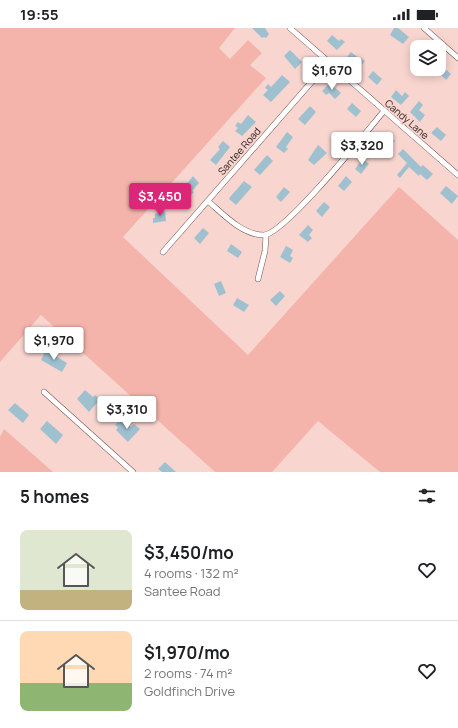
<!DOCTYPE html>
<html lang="en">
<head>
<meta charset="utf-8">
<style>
  body { margin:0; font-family:Manrope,sans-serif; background:#f6f6f6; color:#202124; height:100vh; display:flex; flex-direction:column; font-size:15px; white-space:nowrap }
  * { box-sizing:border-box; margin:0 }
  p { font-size:13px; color:#757577 }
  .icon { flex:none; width:22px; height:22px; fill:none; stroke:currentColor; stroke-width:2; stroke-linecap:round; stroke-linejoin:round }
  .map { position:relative; height:444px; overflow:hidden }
  .panel { display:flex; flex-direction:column; background:#fff; flex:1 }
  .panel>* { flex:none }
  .controls { position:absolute; left:410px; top:12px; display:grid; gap:8px }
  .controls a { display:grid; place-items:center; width:36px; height:36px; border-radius:8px; background:#fff; box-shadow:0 2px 10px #0003; font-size:20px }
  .price { position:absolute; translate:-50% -34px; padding:0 9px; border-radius:4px; background:#fff; color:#222; font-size:13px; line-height:26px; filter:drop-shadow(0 1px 2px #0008) }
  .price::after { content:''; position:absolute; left:50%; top:24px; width:12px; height:9px; margin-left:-6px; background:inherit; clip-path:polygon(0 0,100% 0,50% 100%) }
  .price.on { background:#db2777; color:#fff }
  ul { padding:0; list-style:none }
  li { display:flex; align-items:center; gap:12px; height:100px; padding:0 20px }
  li+li { border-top:1px solid #e0e0e0 }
  li span { display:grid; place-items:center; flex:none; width:112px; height:80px; border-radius:8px; color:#555 }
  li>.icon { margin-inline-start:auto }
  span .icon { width:48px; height:48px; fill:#fffc; stroke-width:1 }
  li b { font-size:17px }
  h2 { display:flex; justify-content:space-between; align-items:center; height:48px; padding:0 20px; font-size:17px }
  .status { display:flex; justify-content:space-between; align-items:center; height:28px; padding:0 20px; background:#fff; direction:ltr }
  .status svg { height:11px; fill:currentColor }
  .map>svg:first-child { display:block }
  .green { fill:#f5b4ab }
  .building { fill:#9fc1cf }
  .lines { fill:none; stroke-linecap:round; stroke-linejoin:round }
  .street-casing { stroke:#72544f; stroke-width:6 }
  .street { stroke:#fff; stroke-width:5 }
  .labels { text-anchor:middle; stroke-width:3.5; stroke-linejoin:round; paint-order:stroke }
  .street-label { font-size:10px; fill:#271a18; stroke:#f9d5cf }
</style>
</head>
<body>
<div class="status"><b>19:55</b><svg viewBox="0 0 49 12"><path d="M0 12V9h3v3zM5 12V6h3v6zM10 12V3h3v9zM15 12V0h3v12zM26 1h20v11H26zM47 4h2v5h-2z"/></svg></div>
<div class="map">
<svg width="458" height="444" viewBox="0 0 458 444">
  <rect width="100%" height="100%" fill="#f9d5cf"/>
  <!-- green -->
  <g class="green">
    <polygon points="0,0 235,0 219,20 230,31 248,12 262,25 250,37 266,50 123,209 248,327 399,159 458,212 458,444 380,444 318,393 272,444 215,444 41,287 0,334"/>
    <polygon points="4,401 53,444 0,444 0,409"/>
  </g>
  <!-- building -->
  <g class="building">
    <polygon points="252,0 265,0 269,6 266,10 264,9 262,10"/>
    <polygon points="394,0 398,0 409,9 403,16 390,7"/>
    <polygon points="332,7 339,13 341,11 345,14 337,22 327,13"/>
    <polygon points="290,22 302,34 295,41 284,28"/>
    <polygon points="351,24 360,31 361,30 365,33 358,41 346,30"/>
    <polygon points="442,38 451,46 446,52 437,43"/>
    <polygon points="373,43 382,51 377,57 368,49"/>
    <polygon points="282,47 290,54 271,74 263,67 268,62 265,60 268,56 271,59"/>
    <polygon points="330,55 341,65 335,71 329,65 326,67 322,63"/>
    <polygon points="396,62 402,68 405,64 409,68 401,77 391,69"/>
    <polygon points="419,73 423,77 419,82 425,87 420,94 410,84"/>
    <polygon points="352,75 361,83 356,89 347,81"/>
    <polygon points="310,78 316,84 305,97 298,91"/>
    <polygon points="248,87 256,94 242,108 235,103 238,100 235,98 238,94 241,96"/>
    <polygon points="437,99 446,107 441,113 431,105"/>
    <polygon points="287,104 293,109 286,119 288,121 284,125 276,119"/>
    <polygon points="385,104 395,113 390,118 385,114 383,117 378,112"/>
    <polygon points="223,113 230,119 216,137 210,132 220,121 218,119"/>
    <polygon points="318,117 327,125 314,137 308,132"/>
    <polygon points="403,121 421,139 423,137 433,146 427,152 420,146 419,148 409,139 400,150 397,147 407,135 398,126"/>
    <polygon points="267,127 273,133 260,147 254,142"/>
    <polygon points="363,131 369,136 361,146 355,141"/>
    <polygon points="193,148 199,155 192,163 194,164 188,170 181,163"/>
    <polygon points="346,148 352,154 344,163 338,158"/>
    <polygon points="244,153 252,159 236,177 229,171 230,169"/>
    <polygon points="446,158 458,168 452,176 440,165"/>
    <polygon points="284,159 290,164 281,174 276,169"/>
    <polygon points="324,174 330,179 322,189 316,183"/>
    <polygon points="165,183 166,193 153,195 153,190 155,190 155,186"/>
    <polygon points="308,197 313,202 309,207 312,210 308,214 299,207"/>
    <polygon points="203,200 209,205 200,216 194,210"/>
    <polygon points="231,216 242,224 238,230 227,223"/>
    <polygon points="286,218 293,222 290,228 293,230 290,235 280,229"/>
    <polygon points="221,253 226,265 219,268 214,256"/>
    <polygon points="280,263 285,268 276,278 270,272"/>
    <polygon points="237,270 249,277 244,284 233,277"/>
    <polygon points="46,322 67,335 62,344 41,332"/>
    <polygon points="85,362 93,369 95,367 100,371 89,384 77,371"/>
    <polygon points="15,375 29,387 23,395 8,382"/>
    <polygon points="121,390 131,399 134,396 140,401 128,414 116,402 118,399 115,397"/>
    <polygon points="47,393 63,407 56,416 40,401"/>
    <polygon points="165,434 176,444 162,444 158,441"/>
  </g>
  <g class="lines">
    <defs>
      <g id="street">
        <polyline points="290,0 458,147"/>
        <polyline points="424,0 458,30"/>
        <path d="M208,173C223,186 242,207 264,207C285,206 367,103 384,83"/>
        <polyline points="163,224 329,34"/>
        <polyline points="258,251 265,223 266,207"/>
        <polyline points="44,364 133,444"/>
      </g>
    </defs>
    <!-- street casing -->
    <use href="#street" class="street-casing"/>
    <!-- street -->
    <use href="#street" class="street"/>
  </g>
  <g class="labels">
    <!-- street labels -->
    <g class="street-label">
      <text transform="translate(407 91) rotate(41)" y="4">Candy Lane</text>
      <text transform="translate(239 123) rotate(-49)" y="4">Santee Road</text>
    </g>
  </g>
</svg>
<div class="controls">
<a><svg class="icon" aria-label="layers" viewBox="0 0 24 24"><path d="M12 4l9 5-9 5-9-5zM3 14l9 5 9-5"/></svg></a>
</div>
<b class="price" style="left:332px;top:63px">$1,670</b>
<b class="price" style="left:362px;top:138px">$3,320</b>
<b class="price on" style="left:160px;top:189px">$3,450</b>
<b class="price" style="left:54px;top:333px">$1,970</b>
<b class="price" style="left:127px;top:402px">$3,310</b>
</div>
<section class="panel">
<h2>5 homes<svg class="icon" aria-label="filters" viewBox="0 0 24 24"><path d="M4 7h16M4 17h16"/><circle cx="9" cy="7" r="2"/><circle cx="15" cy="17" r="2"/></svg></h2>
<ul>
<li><span style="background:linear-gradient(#dfe7d0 75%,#c2b280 0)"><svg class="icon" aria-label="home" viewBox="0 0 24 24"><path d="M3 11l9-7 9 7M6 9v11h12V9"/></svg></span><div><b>$3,450/mo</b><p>4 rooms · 132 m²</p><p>Santee Road</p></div><svg class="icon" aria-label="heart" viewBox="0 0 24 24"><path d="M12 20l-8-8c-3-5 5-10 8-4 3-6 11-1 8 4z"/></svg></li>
<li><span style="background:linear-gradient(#ffd9b3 65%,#8fb573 0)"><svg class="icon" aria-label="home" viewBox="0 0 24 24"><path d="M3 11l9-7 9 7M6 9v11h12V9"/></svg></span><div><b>$1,970/mo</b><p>2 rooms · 74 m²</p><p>Goldfinch Drive</p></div><svg class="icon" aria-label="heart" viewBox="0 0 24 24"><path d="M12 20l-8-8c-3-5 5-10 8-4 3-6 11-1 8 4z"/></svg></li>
</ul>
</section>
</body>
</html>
